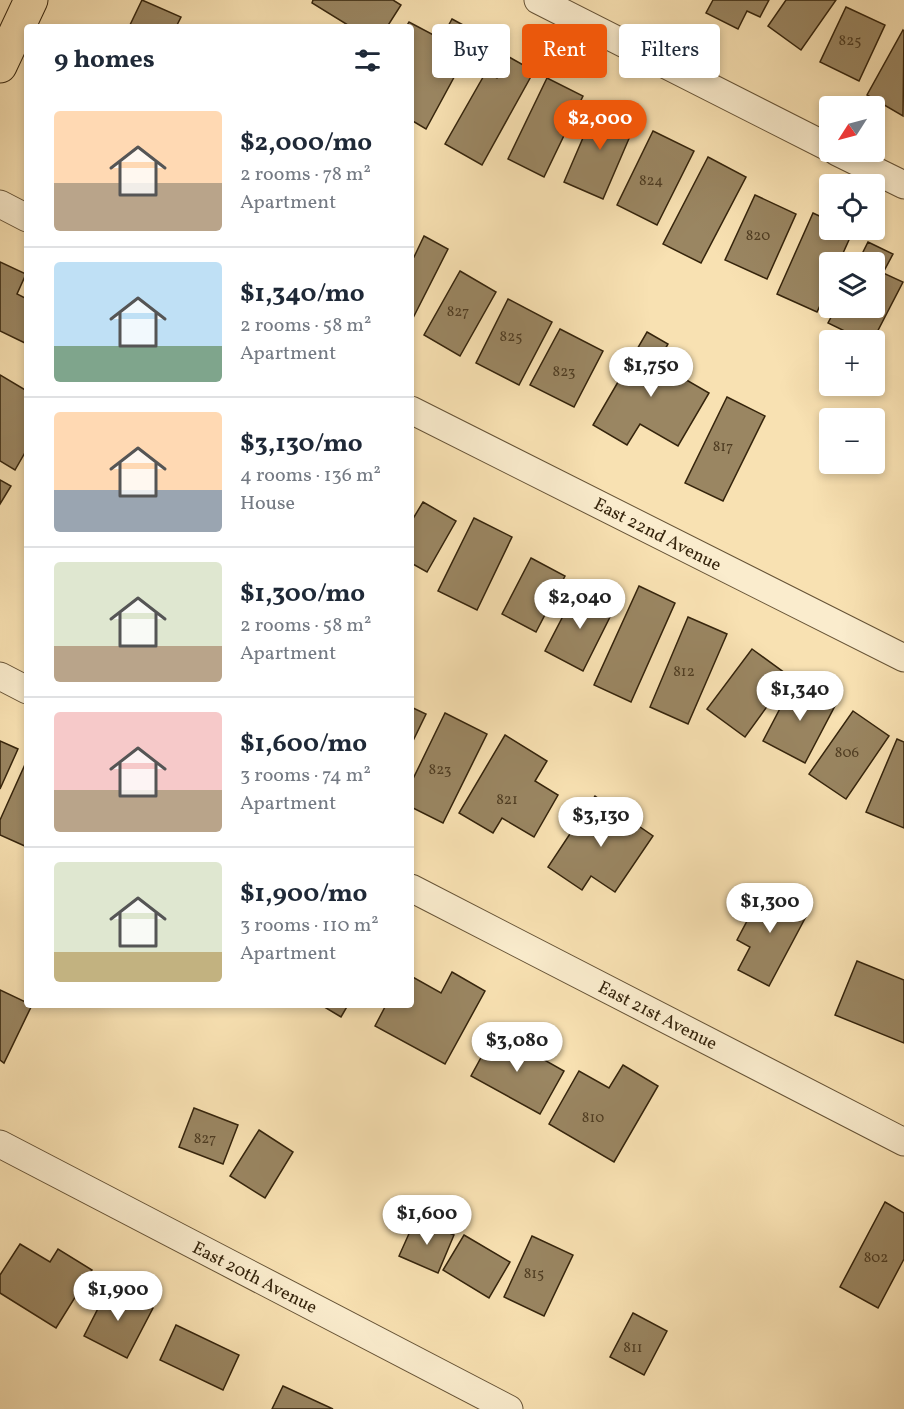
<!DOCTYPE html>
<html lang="en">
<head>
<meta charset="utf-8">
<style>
  body { margin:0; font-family:Vollkorn,serif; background:#f6f6f7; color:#1f2937; height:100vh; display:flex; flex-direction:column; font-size:22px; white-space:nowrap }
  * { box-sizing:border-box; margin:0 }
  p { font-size:20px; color:#747a83 }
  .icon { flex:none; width:33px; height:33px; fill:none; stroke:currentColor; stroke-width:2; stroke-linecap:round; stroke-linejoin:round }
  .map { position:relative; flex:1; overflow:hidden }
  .sheet { position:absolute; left:24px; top:24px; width:390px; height:984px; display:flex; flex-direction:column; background:#fff; border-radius:6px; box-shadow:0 3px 9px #0003 }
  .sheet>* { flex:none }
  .guide { position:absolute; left:432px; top:24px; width:381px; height:54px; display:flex; gap:12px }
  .needle { width:39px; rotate:234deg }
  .fabs { position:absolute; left:819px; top:96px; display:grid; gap:12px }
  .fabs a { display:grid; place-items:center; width:66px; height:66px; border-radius:6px; background:#fff; box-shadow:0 3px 9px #0003; font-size:30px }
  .price { position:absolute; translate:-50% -51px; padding:0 14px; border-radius:21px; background:#fff; color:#222; font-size:20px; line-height:39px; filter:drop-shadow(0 2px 3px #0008) }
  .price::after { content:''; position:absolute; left:50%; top:36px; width:18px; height:14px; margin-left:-9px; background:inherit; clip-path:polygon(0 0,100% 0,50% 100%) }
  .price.on { background:#ea580c; color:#fff }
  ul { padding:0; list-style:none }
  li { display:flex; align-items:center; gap:18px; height:150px; padding:0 30px }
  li+li { border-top:2px solid #e0e1e3 }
  li span { display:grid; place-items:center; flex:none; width:168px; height:120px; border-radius:6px; color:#555 }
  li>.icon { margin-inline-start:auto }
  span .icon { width:72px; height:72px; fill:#fffc; stroke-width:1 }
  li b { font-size:26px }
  h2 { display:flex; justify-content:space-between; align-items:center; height:72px; padding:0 30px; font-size:26px }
  .pill { padding:0 21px; border-radius:6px; background:#fff; box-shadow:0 3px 9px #0003; font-size:21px; line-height:54px }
  .pill.on { background:#ea580c; color:#fff }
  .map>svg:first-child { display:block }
  .building { fill:#9a8662; stroke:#35240c; stroke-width:1.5 }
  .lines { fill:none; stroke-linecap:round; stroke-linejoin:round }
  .minor-casing { stroke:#665336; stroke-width:29 }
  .major-casing { stroke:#35240c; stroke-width:35 }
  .minor { stroke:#faeccd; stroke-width:27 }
  .major { stroke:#f8e1b2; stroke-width:33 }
  .labels { text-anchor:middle; stroke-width:4.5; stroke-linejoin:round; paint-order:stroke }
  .number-label { font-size:15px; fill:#4e3c22 }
  .street-label { font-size:18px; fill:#35240c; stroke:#faeccd }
</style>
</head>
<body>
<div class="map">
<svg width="904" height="1409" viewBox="0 0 904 1409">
  <rect width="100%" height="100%" fill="#f8e1b2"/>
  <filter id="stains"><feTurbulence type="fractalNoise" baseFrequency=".00333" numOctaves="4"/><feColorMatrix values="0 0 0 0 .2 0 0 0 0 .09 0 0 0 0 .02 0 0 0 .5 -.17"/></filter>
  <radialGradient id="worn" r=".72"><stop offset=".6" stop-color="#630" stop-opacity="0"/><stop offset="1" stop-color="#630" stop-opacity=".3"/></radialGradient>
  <!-- building -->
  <g class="building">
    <polygon points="142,0 181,17 176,27 129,27"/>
    <polygon points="313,0 393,0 401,5 387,27 351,27 312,3"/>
    <polygon points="713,0 769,0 760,17 747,11 738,29 706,13"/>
    <polygon points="786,0 836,0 801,50 768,26"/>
    <polygon points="846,7 885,25 859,81 820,62"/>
    <polygon points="452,19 478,33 426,129 411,120 411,27 406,27 409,22 441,39"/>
    <polygon points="903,30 904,31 903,116 867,95"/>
    <polygon points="509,57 534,71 482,165 445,144 486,72 497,78"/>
    <polygon points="547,78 583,96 544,177 508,159"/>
    <polygon points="598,103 637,120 603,199 564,182"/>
    <polygon points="653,131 694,151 657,225 617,205"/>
    <polygon points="708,157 746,177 701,263 663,244"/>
    <polygon points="755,195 796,214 767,279 725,260"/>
    <polygon points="813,213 830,221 830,230 853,231 839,262 830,262 830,284 817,312 777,294"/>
    <polygon points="424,236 448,249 411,322 411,255 414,257"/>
    <polygon points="868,242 893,254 883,273 903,282 873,340 863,340 828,323 836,308 874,308 874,262 858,262"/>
    <polygon points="0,262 26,274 17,294 27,299 27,344 0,331"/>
    <polygon points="460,271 496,292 460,356 424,335"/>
    <polygon points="508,299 552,322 519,385 476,363"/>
    <polygon points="560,329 603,351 574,407 530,385"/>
    <polygon points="647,332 668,344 657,363 709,393 678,446 640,424 627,445 593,425"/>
    <polygon points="0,375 27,391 27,449 15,470 0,461"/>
    <polygon points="727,397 765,416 723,501 685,483"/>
    <polygon points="0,480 11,486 0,504"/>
    <polygon points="423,502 456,521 427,572 411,563 411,522"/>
    <polygon points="474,518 512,537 477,610 438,591"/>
    <polygon points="531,558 565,576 536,632 502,614"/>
    <polygon points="639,586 675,603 631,702 594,685"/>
    <polygon points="577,589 614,609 583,671 545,651"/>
    <polygon points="688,617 727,634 688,724 650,707"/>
    <polygon points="752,649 789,676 745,737 707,709"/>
    <polygon points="795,680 837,702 805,763 763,741"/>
    <polygon points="411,707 426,714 411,745"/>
    <polygon points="853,711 889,736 846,799 809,774"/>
    <polygon points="445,713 487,734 443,823 411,807 411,783"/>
    <polygon points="505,735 547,761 535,781 558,795 534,837 502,818 493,833 459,813"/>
    <polygon points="897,739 904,742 904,828 866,812"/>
    <polygon points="0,741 18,749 0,789"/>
    <polygon points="27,760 27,847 0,835 0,820"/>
    <polygon points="595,796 653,836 615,892 591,876 582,890 548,867"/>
    <polygon points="766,885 810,909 769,986 738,970 750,947 737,940"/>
    <polygon points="857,961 904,980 904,1043 835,1015"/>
    <polygon points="452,972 485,991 445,1064 375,1026 386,1005 411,1005 411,976 441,993"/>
    <polygon points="0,990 32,1005 4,1063 0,1060"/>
    <polygon points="321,1005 348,1005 341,1017"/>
    <polygon points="495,1032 564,1071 540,1114 471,1076"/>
    <polygon points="623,1065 658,1086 614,1162 549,1124 579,1071 609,1088"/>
    <polygon points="194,1108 238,1125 223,1164 179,1147"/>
    <polygon points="259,1130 293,1152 265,1198 230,1176"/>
    <polygon points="885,1202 904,1213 904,1259 878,1308 840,1287"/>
    <polygon points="416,1218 454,1235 438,1273 399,1256"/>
    <polygon points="464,1235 510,1262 489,1298 443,1270"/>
    <polygon points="532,1236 573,1255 544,1316 504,1297"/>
    <polygon points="20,1244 50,1262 58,1249 92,1270 56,1328 0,1293 0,1275"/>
    <polygon points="110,1285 153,1308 127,1358 84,1336"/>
    <polygon points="633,1313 667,1331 644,1375 610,1357"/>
    <polygon points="176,1325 239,1355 223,1390 160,1360"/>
    <polygon points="283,1386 333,1409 272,1409"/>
  </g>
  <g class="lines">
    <defs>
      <g id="minor">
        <polyline points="538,0 830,148"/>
        <polyline points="837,152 904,185"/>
        <polyline points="0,204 27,218"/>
        <polyline points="411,410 904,658"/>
        <polyline points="0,676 27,690"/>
        <polyline points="411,888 904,1142"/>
        <polyline points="0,1144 509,1409"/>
      </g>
      <polyline id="major" points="0,66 31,0"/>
    </defs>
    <!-- minor casing -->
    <use href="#minor" class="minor-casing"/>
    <!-- major casing -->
    <use href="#major" class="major-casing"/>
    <!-- minor -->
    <use href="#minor" class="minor"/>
    <!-- major -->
    <use href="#major" class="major"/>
  </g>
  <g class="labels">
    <!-- number labels -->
    <g class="number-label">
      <text x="850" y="45">825</text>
      <text x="651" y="185">824</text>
      <text x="758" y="240">820</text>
      <text x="458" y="316">827</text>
      <text x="511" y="341">825</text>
      <text x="564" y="376">823</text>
      <text x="723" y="451">817</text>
      <text x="684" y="676">812</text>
      <text x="847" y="757">806</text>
      <text x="440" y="774">823</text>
      <text x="507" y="804">821</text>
      <text x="593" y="1122">810</text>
      <text x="205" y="1143">827</text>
      <text x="876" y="1262">802</text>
      <text x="534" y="1278">815</text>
      <text x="633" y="1352">811</text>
    </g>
    <!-- street labels -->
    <g class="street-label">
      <text transform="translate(658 534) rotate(27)" y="6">East 22nd Avenue</text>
      <text transform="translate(658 1015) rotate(27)" y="6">East 21st Avenue</text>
      <text transform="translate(255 1277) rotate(27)" y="6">East 20th Avenue</text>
    </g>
  </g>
  <rect width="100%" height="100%" filter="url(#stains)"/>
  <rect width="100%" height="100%" fill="url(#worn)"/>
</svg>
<div class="fabs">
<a><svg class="needle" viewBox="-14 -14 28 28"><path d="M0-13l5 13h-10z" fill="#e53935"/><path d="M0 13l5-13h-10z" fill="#747a83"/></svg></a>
<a><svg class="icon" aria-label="locate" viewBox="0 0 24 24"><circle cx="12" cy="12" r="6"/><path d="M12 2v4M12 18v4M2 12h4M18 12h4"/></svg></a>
<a><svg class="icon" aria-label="layers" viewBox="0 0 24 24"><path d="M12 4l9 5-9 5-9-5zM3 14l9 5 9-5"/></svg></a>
<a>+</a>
<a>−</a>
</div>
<b class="price on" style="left:600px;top:151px">$2,000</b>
<b class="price" style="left:651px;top:398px">$1,750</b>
<b class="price" style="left:580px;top:630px">$2,040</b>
<b class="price" style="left:800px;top:722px">$1,340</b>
<b class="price" style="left:601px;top:848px">$3,130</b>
<b class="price" style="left:770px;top:934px">$1,300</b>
<b class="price" style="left:517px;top:1073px">$3,080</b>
<b class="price" style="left:427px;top:1246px">$1,600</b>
<b class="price" style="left:118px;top:1322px">$1,900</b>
<div class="guide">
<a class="pill">Buy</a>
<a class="pill on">Rent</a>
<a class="pill">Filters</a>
</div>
<section class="sheet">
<h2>9 homes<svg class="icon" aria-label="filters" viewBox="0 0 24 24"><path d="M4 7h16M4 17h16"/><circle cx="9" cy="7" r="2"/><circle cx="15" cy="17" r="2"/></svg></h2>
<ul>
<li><span style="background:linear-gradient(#ffd9b3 60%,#b9a48a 0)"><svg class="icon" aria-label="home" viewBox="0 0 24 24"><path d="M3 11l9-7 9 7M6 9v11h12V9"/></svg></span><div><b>$2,000/mo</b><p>2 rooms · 78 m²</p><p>Apartment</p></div></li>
<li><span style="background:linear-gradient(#bfe0f5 70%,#7fa58c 0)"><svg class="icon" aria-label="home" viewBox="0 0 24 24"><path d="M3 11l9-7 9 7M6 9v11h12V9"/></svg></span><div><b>$1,340/mo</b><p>2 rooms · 58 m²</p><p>Apartment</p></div></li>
<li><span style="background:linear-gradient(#ffd9b3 65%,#9aa5b1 0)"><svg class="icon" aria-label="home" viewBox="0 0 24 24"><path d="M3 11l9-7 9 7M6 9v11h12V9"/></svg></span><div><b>$3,130/mo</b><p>4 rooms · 136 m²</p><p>House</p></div></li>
<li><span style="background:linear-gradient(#dfe7d0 70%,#b9a48a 0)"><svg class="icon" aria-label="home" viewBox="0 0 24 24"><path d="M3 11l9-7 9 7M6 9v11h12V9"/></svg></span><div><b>$1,300/mo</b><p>2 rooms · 58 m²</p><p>Apartment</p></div></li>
<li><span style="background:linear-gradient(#f6c9c9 65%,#b9a48a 0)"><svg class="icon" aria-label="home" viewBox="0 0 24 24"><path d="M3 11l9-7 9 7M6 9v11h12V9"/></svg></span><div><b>$1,600/mo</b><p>3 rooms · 74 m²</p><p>Apartment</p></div></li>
<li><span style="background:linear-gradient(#dfe7d0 75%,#c2b280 0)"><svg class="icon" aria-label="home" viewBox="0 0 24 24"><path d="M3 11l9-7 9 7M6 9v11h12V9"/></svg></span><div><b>$1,900/mo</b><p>3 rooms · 110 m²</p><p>Apartment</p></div></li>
</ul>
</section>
</div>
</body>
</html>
